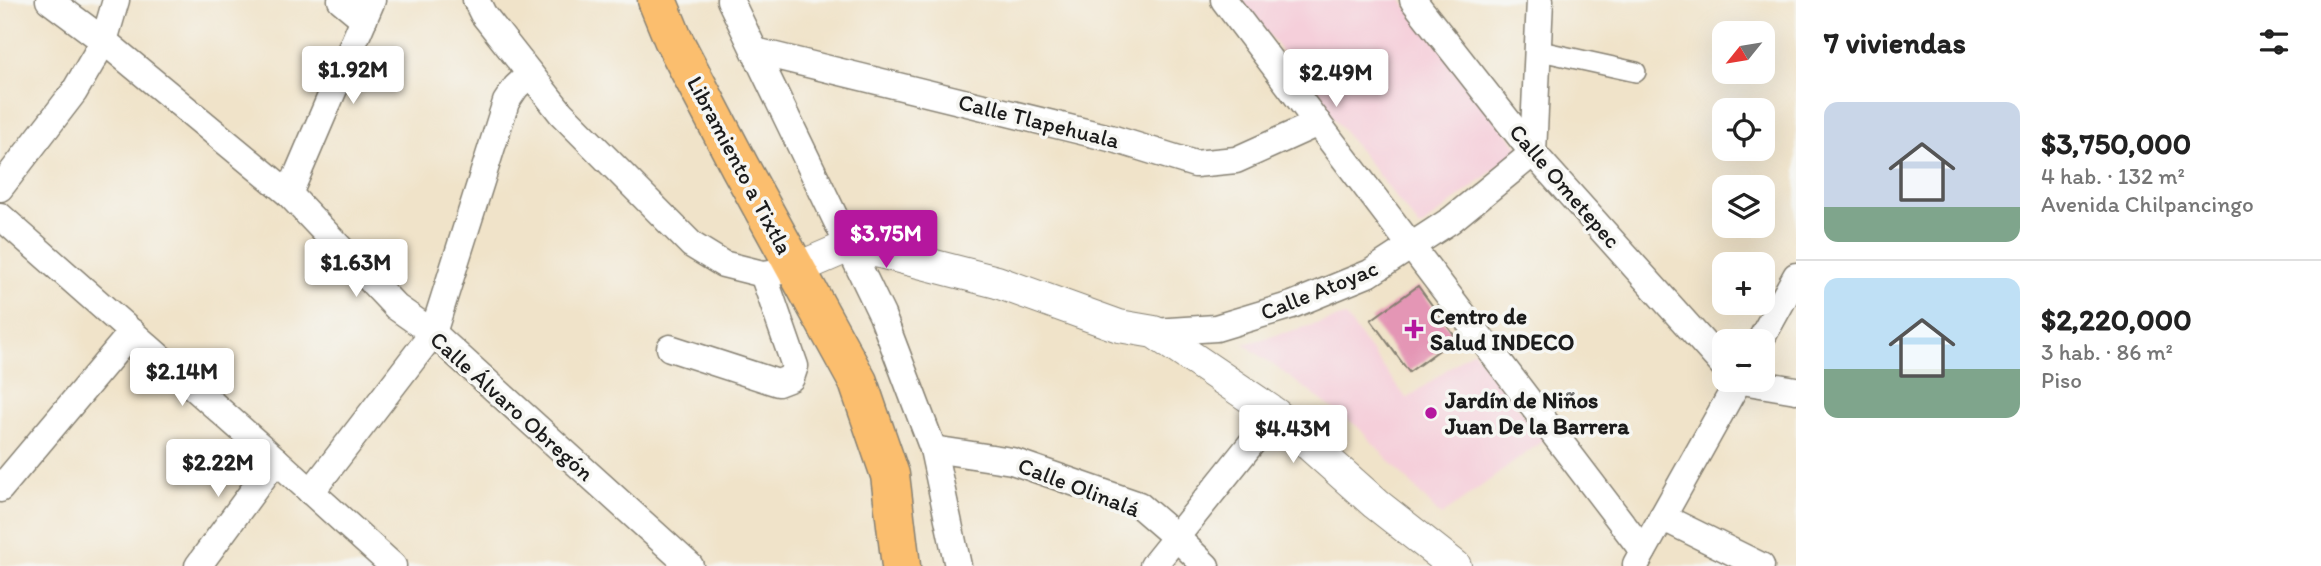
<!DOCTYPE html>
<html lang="es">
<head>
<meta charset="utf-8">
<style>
  body { margin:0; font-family:Itim,sans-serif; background:#f6f6f6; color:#222; height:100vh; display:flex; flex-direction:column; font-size:26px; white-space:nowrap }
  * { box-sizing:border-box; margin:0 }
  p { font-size:23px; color:#767676 }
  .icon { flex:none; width:38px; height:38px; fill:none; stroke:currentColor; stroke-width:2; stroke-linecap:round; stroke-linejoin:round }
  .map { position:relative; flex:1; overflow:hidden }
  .sheet { display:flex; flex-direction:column; background:#fff; width:525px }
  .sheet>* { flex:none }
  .needle { width:46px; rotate:240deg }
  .tools { position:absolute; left:1712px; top:21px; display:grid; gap:14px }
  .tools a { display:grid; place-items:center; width:63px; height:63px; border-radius:14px; background:#fff; box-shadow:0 7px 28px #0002; font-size:35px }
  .price { position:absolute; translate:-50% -60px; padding:0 16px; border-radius:7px; background:#fff; color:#222; font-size:23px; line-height:46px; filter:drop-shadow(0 2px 4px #0008) }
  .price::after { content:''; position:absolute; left:50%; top:42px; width:21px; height:16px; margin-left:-10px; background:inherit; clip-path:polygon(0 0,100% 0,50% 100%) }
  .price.on { background:#b5179e; color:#fff }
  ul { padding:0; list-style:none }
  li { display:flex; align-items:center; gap:21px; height:175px; padding:0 28px }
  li+li { border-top:2px solid #e0e0e0 }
  li span { display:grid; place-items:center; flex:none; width:196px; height:140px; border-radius:14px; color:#555 }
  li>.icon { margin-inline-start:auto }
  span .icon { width:84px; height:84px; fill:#fffc; stroke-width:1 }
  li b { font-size:30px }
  h2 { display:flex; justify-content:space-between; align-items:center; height:84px; padding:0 28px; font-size:30px }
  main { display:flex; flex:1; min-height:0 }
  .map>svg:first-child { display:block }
  .built { fill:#f5cfda }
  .building { fill:#e496b5 }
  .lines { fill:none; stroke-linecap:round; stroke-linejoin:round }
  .pedestrian-casing { stroke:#868072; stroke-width:22 }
  .minor-casing { stroke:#868072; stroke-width:29 }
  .tertiary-casing { stroke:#868072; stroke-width:34 }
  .primary-casing { stroke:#868072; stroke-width:41 }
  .pedestrian { stroke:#fff; stroke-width:19 }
  .minor { stroke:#fff; stroke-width:26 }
  .tertiary { stroke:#fff; stroke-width:32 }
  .primary { stroke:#fbbe6e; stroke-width:38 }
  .poi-dot { fill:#b5179e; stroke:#f6f6f2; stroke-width:2.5 }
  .labels { text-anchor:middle; stroke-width:7; stroke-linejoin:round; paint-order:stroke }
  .street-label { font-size:23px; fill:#1c1c1c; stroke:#f6f6f2 }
  .poi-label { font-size:23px; font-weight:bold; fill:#1c1c1c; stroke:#f6f6f2; text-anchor:start }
</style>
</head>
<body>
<main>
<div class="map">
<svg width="1796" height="566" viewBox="0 0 1796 566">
  <rect width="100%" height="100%" fill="#f6f6f2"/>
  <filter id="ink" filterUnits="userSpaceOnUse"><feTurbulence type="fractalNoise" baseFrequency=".0143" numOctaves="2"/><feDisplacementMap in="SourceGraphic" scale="14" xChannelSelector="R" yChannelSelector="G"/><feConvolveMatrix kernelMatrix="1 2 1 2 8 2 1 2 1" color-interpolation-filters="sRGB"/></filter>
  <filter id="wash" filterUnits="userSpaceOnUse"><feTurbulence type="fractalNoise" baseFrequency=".00686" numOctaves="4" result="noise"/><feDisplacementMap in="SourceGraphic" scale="28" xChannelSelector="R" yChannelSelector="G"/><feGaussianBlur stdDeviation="1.57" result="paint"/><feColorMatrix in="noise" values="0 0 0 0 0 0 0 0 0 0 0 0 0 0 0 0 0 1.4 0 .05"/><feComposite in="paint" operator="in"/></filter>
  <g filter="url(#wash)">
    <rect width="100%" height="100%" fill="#f0e3c9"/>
    <!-- built -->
    <g class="built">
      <polygon points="1241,0 1402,0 1520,149 1420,228"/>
      <polygon points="1345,316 1407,399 1473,350 1544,440 1441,516 1358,427 1244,344"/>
    </g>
    <g id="blocks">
      <!-- building -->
      <polygon class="building" points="1418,286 1456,338 1409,372 1371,320"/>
    </g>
  </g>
  <g filter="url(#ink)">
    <use href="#blocks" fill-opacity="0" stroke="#868072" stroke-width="2"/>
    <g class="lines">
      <defs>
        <polyline id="pedestrian" points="1536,50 1636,72"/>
        <g id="minor">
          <polyline points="49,0 104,41 289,194 396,307 433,333 690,566"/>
          <polyline points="341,0 364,19"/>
          <polyline points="476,0 483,14 561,113 692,245 723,264 763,274 796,269"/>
          <polyline points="730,0 882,315 933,449 958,566"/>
          <polyline points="1224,0 1643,551"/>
          <polyline points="1413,0 1533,153 1724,366"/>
          <polyline points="755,51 1114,139 1195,164 1236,160 1318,123"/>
          <polyline points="0,188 74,92 104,41 116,0"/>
          <polyline points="289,194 372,0"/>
          <polyline points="0,216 276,460 393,566"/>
          <polyline points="1154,332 1216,328 1292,305 1370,273 1451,220 1533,153 1540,0"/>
          <polyline points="1760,341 1796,276"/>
          <polyline points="670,348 778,383 791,378 795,366 763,274"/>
          <polyline points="1736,380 1796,390"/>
          <polyline points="933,449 1012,461 1139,505 1176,537 1206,566"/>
          <polyline points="0,489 132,332"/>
          <polyline points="311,492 433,333 506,102 516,87 530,74"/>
          <polyline points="1662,517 1761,566"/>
          <polyline points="1636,564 1739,380"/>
          <polyline points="198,566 276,460"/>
          <polyline points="1153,566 1275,414"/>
        </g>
        <polyline id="tertiary" points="796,269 847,247 880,252 997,282 1119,326 1154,332 1275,414 1376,504 1455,566"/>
        <polyline id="primary" points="657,0 673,39 740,167 858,382 890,475 901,566"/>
      </defs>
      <!-- pedestrian casing -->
      <use href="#pedestrian" class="pedestrian-casing"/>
      <!-- minor casing -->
      <use href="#minor" class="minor-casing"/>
      <!-- tertiary casing -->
      <use href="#tertiary" class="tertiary-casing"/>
      <!-- primary casing -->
      <use href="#primary" class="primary-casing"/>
      <!-- pedestrian -->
      <use href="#pedestrian" class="pedestrian"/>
      <!-- minor -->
      <use href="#minor" class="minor"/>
      <!-- tertiary -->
      <use href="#tertiary" class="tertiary"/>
      <!-- primary -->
      <use href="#primary" class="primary"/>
    </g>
  </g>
  <!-- markers -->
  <g class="poi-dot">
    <path d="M1410.5 318.5h7v7h7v7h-7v7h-7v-7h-7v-7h7z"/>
    <circle cx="1431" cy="413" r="7"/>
  </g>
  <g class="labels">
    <!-- street labels -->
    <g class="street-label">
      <text transform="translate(1039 121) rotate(14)" y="8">Calle Tlapehuala</text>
      <text transform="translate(740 165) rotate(62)" y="8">Libramiento a Tixtla</text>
      <text transform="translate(1565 186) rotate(49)" y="8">Calle Ometepec</text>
      <text transform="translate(1319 290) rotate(-22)" y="8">Calle Atoyac</text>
      <text transform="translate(512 406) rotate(42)" y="8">Calle Álvaro Obregón</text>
      <text transform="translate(1079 487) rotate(21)" y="8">Calle Olinalá</text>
    </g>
    <!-- poi labels -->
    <g class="poi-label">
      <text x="1430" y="324">Centro de<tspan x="1430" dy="26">Salud INDECO</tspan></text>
      <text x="1445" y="408">Jardín de Niños<tspan x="1445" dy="26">Juan De la Barrera</tspan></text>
    </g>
  </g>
</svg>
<div class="tools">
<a><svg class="needle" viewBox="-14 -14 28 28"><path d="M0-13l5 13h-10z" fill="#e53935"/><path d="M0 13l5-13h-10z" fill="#767676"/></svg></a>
<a><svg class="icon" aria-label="locate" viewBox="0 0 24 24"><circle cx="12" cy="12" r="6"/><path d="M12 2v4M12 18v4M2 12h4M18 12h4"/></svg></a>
<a><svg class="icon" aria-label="layers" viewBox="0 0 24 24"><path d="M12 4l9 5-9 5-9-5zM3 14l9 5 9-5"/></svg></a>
<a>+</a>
<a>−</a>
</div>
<b class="price" style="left:353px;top:106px">$1.92M</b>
<b class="price" style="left:1336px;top:109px">$2.49M</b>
<b class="price on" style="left:886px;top:270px">$3.75M</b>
<b class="price" style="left:356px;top:299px">$1.63M</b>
<b class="price" style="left:182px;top:408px">$2.14M</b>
<b class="price" style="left:1293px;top:465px">$4.43M</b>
<b class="price" style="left:218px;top:499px">$2.22M</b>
</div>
<section class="sheet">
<h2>7 viviendas<svg class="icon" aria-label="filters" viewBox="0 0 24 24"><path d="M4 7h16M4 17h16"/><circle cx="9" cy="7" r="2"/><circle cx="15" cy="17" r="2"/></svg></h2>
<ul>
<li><span style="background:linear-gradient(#c9d6e8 75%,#7fa58c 0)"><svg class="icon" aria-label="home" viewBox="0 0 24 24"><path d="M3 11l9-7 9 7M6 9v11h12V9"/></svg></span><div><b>$3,750,000</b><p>4 hab. · 132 m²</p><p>Avenida Chilpancingo</p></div></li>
<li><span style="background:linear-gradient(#bfe0f5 65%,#7fa58c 0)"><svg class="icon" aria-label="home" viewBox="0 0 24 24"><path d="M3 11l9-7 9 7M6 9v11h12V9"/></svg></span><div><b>$2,220,000</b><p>3 hab. · 86 m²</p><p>Piso</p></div></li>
</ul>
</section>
</main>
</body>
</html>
